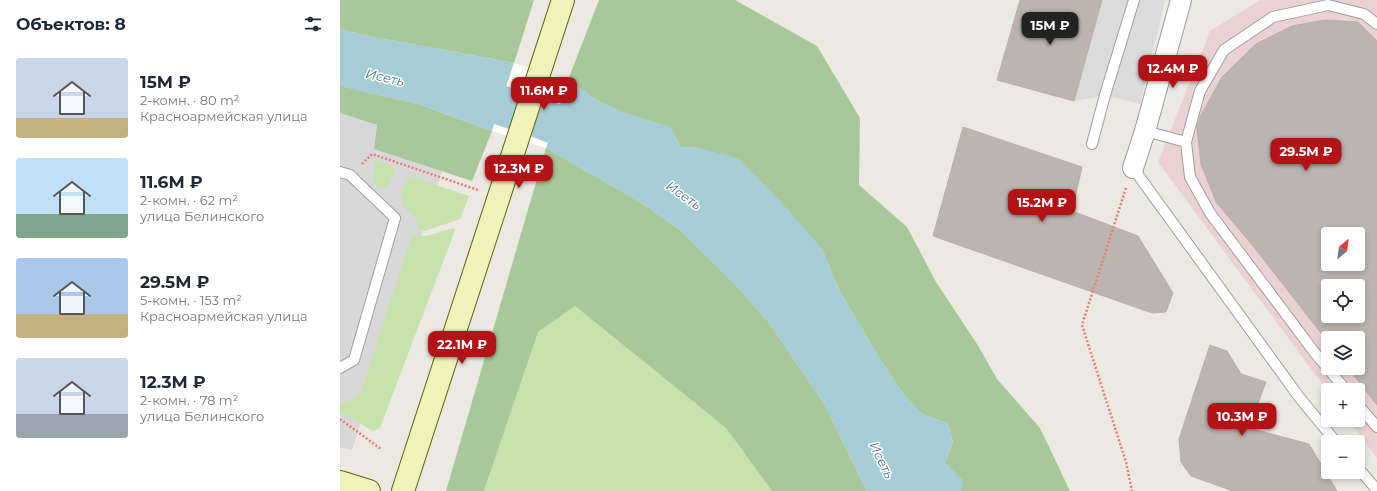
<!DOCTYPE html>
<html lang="ru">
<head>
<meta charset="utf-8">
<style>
  body { margin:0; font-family:Montserrat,sans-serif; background:#f6f6f7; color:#1f2937; height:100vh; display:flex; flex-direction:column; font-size:15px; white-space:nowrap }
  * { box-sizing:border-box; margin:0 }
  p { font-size:13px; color:#747a83 }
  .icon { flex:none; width:22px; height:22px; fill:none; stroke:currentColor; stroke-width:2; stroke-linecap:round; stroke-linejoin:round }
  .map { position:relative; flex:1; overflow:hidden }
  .side { display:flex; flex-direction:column; background:#fff; width:340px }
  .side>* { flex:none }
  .needle { width:26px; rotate:29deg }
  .fabs { position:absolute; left:981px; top:227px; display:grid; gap:8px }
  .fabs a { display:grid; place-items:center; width:44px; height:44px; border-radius:4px; background:#fff; box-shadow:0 2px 6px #0003; font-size:20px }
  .price { position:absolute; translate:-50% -34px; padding:0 9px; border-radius:8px; background:#b31317; color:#fff; font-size:13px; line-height:26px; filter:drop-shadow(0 1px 2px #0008) }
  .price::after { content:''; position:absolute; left:50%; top:24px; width:12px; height:9px; margin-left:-6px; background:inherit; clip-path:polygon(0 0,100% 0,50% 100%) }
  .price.current { background:#222; color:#fff }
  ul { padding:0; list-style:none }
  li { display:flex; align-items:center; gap:12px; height:100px; padding:0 16px }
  li span { display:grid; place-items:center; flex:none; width:112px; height:80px; border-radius:4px; color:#555 }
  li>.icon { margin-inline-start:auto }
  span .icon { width:48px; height:48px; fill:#fffc; stroke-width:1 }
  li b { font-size:17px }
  h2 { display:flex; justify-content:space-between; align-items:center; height:48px; padding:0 16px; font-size:17px }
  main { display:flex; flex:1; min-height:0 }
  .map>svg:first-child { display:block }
  .residential { fill:#d9d8d8 }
  .commercial { fill:#ebd2d2; fill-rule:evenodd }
  .grass { fill:#c7e2ac }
  .forest { fill:#a8c79a }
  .parking { fill:#dbdbdb }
  .water { fill:#a6ccd5 }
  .pier { fill:#fff }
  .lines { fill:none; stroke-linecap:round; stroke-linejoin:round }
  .river { stroke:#a6ccd5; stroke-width:40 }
  .building { fill:#bbb4af; stroke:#bcafa6; fill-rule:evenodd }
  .lane-casing { stroke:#9f9f9f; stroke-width:12 }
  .street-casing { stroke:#9f9f9f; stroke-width:22 }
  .secondary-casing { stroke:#5e650f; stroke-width:24 }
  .path { stroke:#eb7d73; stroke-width:2.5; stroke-dasharray:2 2; stroke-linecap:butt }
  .lane { stroke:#fff; stroke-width:10 }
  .street { stroke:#fff; stroke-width:20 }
  .secondary { stroke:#f0f2b9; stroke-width:22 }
  .labels { text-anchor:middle; stroke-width:3; stroke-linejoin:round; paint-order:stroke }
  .water-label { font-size:13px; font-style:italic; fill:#4f7699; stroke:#fff }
</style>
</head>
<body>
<main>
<section class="side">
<h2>Объектов: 8<svg class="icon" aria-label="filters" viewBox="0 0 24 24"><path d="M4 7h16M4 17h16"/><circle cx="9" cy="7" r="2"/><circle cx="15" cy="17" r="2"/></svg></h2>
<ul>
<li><span style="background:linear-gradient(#c9d6e8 75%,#c2b280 0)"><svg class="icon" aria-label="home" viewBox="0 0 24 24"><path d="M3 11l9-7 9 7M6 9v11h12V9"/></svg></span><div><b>15M ₽</b><p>2-комн. · 80 m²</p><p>Красноармейская улица</p></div></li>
<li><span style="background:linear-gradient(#bfe0f5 70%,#7fa58c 0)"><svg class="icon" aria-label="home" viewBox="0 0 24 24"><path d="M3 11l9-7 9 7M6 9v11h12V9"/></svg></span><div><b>11.6M ₽</b><p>2-комн. · 62 m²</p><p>улица Белинского</p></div></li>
<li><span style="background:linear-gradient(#a9c7e8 70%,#c2b280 0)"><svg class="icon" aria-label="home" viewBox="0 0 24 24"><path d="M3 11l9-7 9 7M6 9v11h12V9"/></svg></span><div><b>29.5M ₽</b><p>5-комн. · 153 m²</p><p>Красноармейская улица</p></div></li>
<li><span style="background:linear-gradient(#c9d6e8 70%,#9aa5b1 0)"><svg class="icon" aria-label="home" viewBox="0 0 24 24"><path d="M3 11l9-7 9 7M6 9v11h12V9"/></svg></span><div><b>12.3M ₽</b><p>2-комн. · 78 m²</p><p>улица Белинского</p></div></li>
</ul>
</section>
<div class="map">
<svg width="1037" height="491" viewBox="0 0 1037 491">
  <rect width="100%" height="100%" fill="#ece8e2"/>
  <!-- residential -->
  <polygon class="residential" points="0,113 37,125 34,149 102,171 12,450 0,447"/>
  <!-- commercial -->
  <path class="commercial" d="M920,0H1037V458L1009,420H1018V390H988V392L818,162L870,31ZM988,234H1018V264H988ZM988,286H1018V316H988ZM988,338H1018V368H988Z"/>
  <!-- grass -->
  <g class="grass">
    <polygon points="35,159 55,168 46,189 33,184"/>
    <path d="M69,176L129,196L120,219L85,231L79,229C76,218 72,211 62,205V195L60,194Z"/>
    <polygon points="113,228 115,230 40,428 33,431 2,413 0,412 0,404 9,401 20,395 71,239 74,235 87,236"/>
    <polygon points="235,306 386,428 432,491 144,491 198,332"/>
  </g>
  <!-- forest -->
  <g class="forest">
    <polygon points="0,0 194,0 174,63 23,35 0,29"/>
    <polygon points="259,0 395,0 477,46 520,118 519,185 567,227 596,282 637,344 657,379 700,428 730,491 621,491 622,480 605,463 613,442 607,423 582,414 564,395 538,356 499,290 482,249 361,148 341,147 330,127 287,114 258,101 228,80"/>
    <polygon points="0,86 78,104 152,131 132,181 34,149 37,125 0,113"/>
    <polygon points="206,148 300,202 340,230 396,285 430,324 485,405 527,491 432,491 386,428 235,306 198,332 144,491 106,491"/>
  </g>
  <!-- parking -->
  <polygon class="parking" points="762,0 825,0 800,104 765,95 734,101"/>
  <!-- water -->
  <g class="water">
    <polygon points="0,29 23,35 174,63 152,131 78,104 0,86"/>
    <polygon points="228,80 258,101 287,114 330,127 341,147 361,148 399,159 444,205 482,249 499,290 538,356 564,395 582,414 607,423 613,442 605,463 623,480 621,491 527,491 485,405 430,324 396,285 340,230 300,202 206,148"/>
  </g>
  <!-- pier -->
  <polygon class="pier" points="174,63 228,80 206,148 152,131"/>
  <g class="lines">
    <!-- river -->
    <path class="river" d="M0,66C76,81 153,99 225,128C238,134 250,141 262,148"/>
  </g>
  <!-- building -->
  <g class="building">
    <polygon points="680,0 762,0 734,101 657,80"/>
    <path d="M985,20L1018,22L1037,41V405L1008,368H1018V338H988V342L913,246L876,202L861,164L857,128L860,117L882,77L916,44L952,26ZM988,234H1018V264H988ZM988,286H1018V316H988Z"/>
    <polygon points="623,127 742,167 732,211 798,236 833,293 826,312 812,313 593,236"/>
    <polygon points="870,345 887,351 901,374 926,382 909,428 969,444 997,491 893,491 851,476 841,462 839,439"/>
  </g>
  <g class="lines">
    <defs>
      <g id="lane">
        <polyline points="805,131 846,142 850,177 870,213 975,353 1006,390"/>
        <polyline points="846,142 860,91 884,50 933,17 988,5 1024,14 1037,24"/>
        <polyline points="752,144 765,95 794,0"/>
        <polyline points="793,168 959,397 996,442"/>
        <polyline points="0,172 10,175 55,218 14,360 0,368"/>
        <polyline points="1018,405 1037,427"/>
        <polyline points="1018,468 1037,490"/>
      </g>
      <polyline id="street" points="793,168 805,131 841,0"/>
      <g id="secondary">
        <polyline points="0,482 29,491"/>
        <path d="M63,491C117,327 169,163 223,0"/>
      </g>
    </defs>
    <!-- lane casing -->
    <use href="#lane" class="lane-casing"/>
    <!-- street casing -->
    <use href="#street" class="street-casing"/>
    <!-- secondary casing -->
    <use href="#secondary" class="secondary-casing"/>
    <!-- path -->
    <g class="path">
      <polyline points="22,164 32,154 138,190"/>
      <polyline points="786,188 742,325 786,462 792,491"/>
      <polyline points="0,419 41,449"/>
    </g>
    <!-- lane -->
    <use href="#lane" class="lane"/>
    <!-- street -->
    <use href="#street" class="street"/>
    <!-- secondary -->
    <use href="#secondary" class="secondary"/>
  </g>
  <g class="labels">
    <!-- water labels -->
    <g class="water-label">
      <text transform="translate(45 77) rotate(13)" y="5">Исеть</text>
      <text transform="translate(344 195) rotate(35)" y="5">Исеть</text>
      <text transform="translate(542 460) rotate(64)" y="5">Исеть</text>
    </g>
  </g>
</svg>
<div class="fabs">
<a><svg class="needle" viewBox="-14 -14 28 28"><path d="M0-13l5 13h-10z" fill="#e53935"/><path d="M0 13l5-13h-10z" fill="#747a83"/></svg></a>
<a><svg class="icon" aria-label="locate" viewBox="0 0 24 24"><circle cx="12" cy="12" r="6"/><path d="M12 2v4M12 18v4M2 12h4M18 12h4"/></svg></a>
<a><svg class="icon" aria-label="layers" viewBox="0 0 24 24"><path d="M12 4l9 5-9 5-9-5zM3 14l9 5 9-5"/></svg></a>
<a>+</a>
<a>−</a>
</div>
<b class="price current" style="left:710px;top:46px">15M ₽</b>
<b class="price" style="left:833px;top:89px">12.4M ₽</b>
<b class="price" style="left:204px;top:111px">11.6M ₽</b>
<b class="price" style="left:966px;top:172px">29.5M ₽</b>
<b class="price" style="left:179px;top:189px">12.3M ₽</b>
<b class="price" style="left:702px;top:223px">15.2M ₽</b>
<b class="price" style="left:122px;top:365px">22.1M ₽</b>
<b class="price" style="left:902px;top:437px">10.3M ₽</b>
</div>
</main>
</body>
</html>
